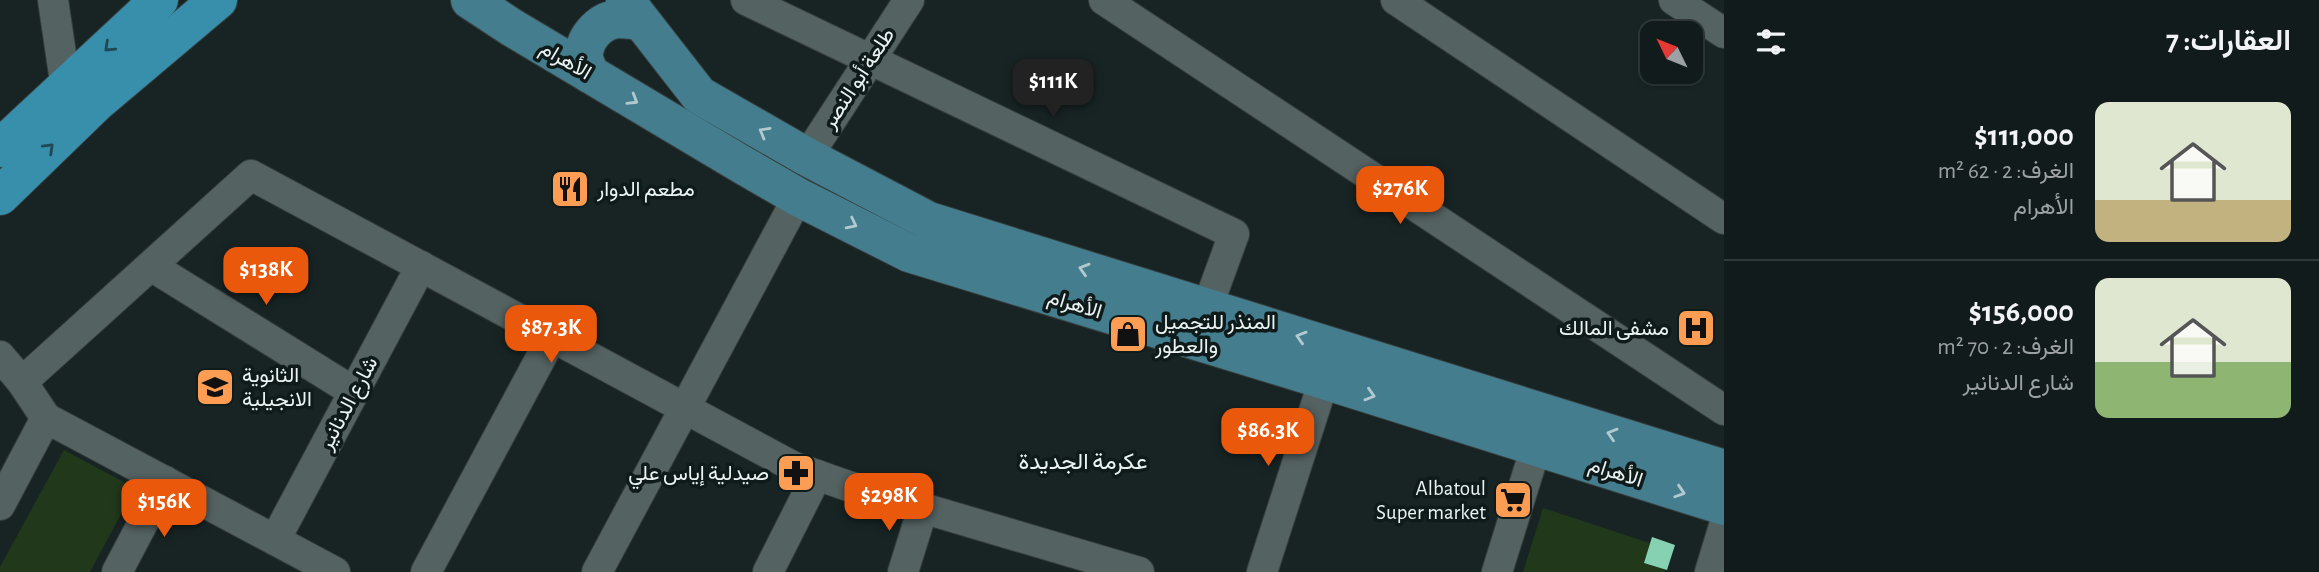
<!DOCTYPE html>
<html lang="ar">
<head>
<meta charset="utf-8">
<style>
  body { margin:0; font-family:"Alegreya Sans",Vazirmatn,sans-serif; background:#1f2828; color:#f1f3f6; direction:rtl; height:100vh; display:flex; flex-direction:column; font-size:26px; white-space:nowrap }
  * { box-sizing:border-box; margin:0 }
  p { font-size:23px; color:#9ca1a3 }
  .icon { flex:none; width:38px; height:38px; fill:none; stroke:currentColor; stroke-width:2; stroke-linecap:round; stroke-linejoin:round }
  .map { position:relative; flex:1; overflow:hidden; direction:ltr }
  .drawer { display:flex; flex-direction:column; background:#121b1b; width:595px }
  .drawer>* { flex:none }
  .needle { width:46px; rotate:313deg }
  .tools { position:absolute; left:1640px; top:21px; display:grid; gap:14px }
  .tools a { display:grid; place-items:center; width:63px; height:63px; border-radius:14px; background:#121b1b; box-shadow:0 2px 5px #0004,0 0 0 2px #31393a; font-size:35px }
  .price { position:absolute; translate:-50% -60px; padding:0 16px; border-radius:14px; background:#ea580c; color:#fff; font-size:23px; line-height:46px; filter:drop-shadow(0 2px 4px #0008) }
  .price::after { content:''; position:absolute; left:50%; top:42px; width:21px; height:16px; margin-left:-10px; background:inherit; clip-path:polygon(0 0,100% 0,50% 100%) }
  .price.current { background:#222; color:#fff }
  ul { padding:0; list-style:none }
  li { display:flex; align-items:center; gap:21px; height:175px; padding:0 28px }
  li+li { border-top:2px solid #31393a }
  li span { display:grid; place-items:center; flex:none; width:196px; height:140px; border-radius:14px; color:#555 }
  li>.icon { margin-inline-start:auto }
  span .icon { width:84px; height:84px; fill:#fffc; stroke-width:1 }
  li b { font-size:30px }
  h2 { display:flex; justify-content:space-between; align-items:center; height:84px; padding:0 28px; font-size:30px }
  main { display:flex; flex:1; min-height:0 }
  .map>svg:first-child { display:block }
  .green { fill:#21381b }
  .building { fill:#87d1b3 }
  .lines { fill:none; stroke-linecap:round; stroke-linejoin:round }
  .street-casing { stroke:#373f3f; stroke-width:32 }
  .primary-casing { stroke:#373f3f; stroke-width:40 }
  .highway-casing { stroke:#373f3f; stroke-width:40 }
  .street { stroke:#556262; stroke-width:30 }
  .primary { stroke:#447d8e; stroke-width:38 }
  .highway { stroke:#388fab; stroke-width:38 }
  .oneway { stroke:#1f4954 }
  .oneway2 { stroke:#b1c9cf }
  .labels { text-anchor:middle; stroke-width:7; stroke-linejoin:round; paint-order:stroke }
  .street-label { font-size:21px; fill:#ebf2f2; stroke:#0f1b1a }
  .poi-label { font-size:21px; fill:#ebf2f2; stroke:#0f1b1a; text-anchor:start }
  .neighbourhood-label { font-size:23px; fill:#ebf2f2; stroke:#0f1b1a }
</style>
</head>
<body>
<main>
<section class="drawer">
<h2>العقارات: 7<svg class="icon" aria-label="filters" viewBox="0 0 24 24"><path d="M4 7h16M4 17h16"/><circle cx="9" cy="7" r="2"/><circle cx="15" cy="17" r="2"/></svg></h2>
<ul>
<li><span style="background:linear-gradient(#dfe7d0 70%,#c2b280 0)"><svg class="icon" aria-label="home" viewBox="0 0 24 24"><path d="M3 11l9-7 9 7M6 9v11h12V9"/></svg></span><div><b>$111,000</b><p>الغرف: 2 · 62 m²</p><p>الأهرام</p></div></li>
<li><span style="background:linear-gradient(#dfe7d0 60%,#8fb573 0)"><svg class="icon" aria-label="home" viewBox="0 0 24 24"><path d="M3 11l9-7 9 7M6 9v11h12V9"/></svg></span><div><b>$156,000</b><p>الغرف: 2 · 70 m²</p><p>شارع الدنانير</p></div></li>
</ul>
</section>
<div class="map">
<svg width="1724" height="572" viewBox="0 0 1724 572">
  <rect width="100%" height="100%" fill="#182424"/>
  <!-- green -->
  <g class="green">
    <polygon points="64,450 135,488 90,572 0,572 0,567"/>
    <polygon points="1543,508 1671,550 1664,572 1523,572"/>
  </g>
  <!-- building -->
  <polygon class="building" points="1652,537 1675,545 1667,570 1644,563"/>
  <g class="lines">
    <defs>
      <g id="street">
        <polyline points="53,0 66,88"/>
        <polyline points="746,0 1234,234 1207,308"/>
        <polyline points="1104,0 1724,410"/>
        <polyline points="1396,0 1724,219"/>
        <polyline points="1674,0 1724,33"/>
        <polyline points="807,157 909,0"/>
        <polyline points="151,266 354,392"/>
        <polyline points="0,356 22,382 46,418 0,505"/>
        <polyline points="22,382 251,175 794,467 848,486 1139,572"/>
        <polyline points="46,418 335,572"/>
        <polyline points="275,540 421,266"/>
        <polyline points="117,572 165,481"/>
        <polyline points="426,572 552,337"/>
        <polyline points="597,572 798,197"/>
        <polyline points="768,572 817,475"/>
        <polyline points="903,572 923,508"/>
        <polyline points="1262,572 1324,380"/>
        <polyline points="1497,572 1536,447"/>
        <polyline points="1710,572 1724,526"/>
      </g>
      <g id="primary">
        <polyline points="470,0 511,27 741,164 798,197 909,253 1324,380 1724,506"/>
        <polyline points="625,0 699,95 807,157 929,221 1724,469"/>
        <path d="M590,74C588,69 585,63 584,58C583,39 599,21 617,19C624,19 632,20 639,21"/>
      </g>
      <g id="highway">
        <polyline points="0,148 159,0"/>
        <polyline points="0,196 96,103 218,0"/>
      </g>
    </defs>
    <!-- street casing -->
    <use href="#street" class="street-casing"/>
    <!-- primary casing -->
    <use href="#primary" class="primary-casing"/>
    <!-- highway casing -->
    <use href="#highway" class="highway-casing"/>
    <!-- street -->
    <use href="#street" class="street"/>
    <!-- primary -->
    <use href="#primary" class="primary"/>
    <!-- highway -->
    <use href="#highway" class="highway"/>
  </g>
  <!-- one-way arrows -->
  <defs><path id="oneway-chevron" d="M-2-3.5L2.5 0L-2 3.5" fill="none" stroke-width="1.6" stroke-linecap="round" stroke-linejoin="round" transform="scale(1.75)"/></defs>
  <g class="oneway">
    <use href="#oneway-chevron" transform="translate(109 47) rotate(137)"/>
    <use href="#oneway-chevron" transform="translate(49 148) rotate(-44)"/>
  </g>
  <g class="oneway2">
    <use href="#oneway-chevron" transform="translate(633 100) rotate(31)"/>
    <use href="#oneway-chevron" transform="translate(764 132) rotate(-150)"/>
    <use href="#oneway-chevron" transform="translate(852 224) rotate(27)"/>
    <use href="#oneway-chevron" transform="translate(1084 269) rotate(-163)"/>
    <use href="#oneway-chevron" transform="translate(1301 337) rotate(-163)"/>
    <use href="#oneway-chevron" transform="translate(1370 395) rotate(17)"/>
    <use href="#oneway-chevron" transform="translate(1612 434) rotate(-163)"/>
    <use href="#oneway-chevron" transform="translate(1680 492) rotate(18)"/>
  </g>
  <!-- icons -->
  <defs>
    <symbol id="restaurant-square" viewBox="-11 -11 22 22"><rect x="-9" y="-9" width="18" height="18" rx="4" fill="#fc9d53" stroke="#0f1b1a"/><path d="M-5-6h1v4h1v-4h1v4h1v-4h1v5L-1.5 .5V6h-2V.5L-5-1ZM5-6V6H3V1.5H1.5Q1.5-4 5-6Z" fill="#111"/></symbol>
    <symbol id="hospital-square" viewBox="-11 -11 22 22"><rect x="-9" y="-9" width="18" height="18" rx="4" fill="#fc9d53" stroke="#0f1b1a"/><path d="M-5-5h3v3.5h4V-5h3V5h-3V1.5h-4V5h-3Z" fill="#111"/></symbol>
    <symbol id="shop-square" viewBox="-11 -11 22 22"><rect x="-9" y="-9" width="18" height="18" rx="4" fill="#fc9d53" stroke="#0f1b1a"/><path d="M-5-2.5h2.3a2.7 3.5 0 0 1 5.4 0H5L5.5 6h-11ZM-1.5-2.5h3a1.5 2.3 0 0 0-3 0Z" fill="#111"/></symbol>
    <symbol id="school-square" viewBox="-11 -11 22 22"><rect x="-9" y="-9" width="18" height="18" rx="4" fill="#fc9d53" stroke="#0f1b1a"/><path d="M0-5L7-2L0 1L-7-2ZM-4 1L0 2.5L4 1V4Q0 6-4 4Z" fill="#111"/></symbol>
    <symbol id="pharmacy-square" viewBox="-11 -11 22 22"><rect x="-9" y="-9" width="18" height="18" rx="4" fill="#fc9d53" stroke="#0f1b1a"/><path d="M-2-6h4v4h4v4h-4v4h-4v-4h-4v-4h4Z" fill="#111"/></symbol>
    <symbol id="supermarket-square" viewBox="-11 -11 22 22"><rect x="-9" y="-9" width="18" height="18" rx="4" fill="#fc9d53" stroke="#0f1b1a"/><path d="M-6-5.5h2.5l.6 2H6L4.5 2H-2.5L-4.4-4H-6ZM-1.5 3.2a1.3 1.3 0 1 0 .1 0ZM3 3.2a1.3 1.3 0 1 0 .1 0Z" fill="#111"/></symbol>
  </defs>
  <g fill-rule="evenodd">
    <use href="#restaurant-square" x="548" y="167" width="44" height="44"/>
    <use href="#hospital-square" x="1674" y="306" width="44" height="44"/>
    <use href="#shop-square" x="1106" y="312" width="44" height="44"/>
    <use href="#school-square" x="193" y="365" width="44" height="44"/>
    <use href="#pharmacy-square" x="774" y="451" width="44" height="44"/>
    <use href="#supermarket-square" x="1491" y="478" width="44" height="44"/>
  </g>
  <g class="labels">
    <!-- street labels -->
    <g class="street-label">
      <text transform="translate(566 60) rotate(31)" y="7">الأهرام</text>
      <text transform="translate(858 78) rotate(-57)" y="7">طلعة أبو النصر</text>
      <text transform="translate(1075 304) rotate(17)" y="7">الأهرام</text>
      <text transform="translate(348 403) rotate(-62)" y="7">شارع الدنانير</text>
      <text transform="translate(1616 472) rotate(18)" y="7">الأهرام</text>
    </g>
    <!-- poi labels -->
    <g class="poi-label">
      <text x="597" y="196">مطعم الدوار</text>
      <text x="1155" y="329">المنذر للتجميل<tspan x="1155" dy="24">والعطور</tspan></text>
      <text x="1669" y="335" text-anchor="end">مشفى المالك</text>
      <text x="242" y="382">الثانوية<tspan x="242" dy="24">الانجيلية</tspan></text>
      <text x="769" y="480" text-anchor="end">صيدلية إياس علي</text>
      <text x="1486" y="495" text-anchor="end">Albatoul<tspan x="1486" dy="24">Super market</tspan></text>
    </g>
    <!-- neighbourhood labels -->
    <g class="neighbourhood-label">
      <text x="1083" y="469">عكرمة الجديدة</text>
    </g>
  </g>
</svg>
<div class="tools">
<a><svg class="needle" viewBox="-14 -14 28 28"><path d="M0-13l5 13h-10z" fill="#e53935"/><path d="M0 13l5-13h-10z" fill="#9ca1a3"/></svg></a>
</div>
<b class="price current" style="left:1053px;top:119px">$111K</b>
<b class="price" style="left:1400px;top:226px">$276K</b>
<b class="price" style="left:266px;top:307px">$138K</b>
<b class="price" style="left:551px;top:365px">$87.3K</b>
<b class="price" style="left:1268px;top:468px">$86.3K</b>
<b class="price" style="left:889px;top:533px">$298K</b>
<b class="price" style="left:164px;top:539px">$156K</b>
</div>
</main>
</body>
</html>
